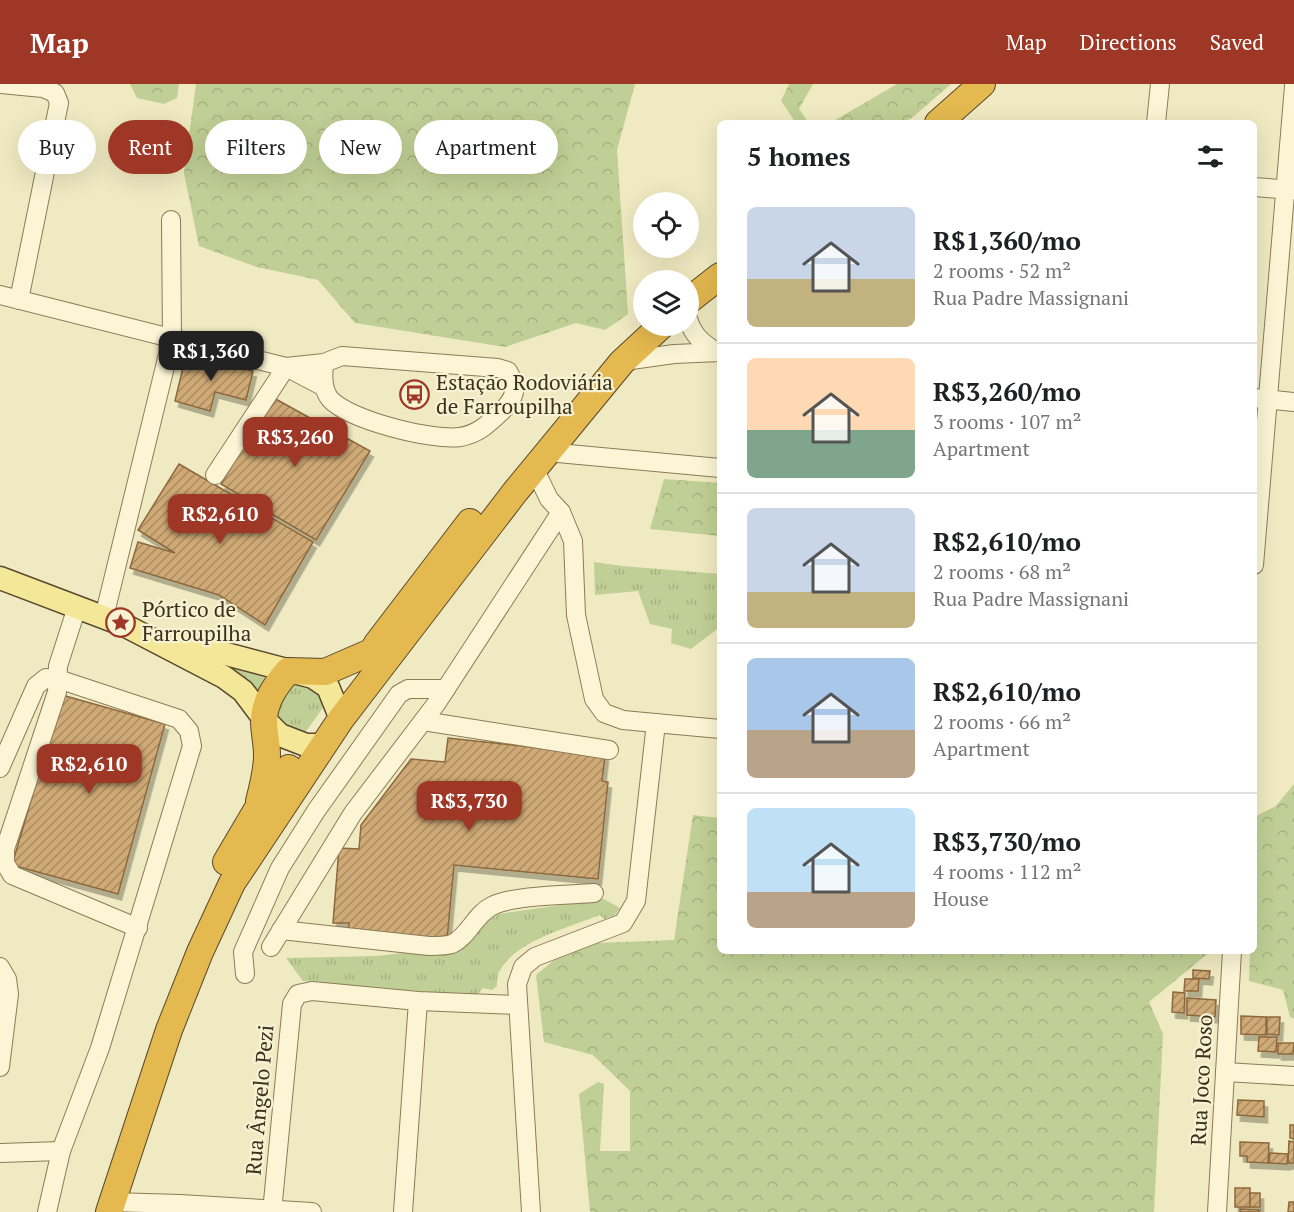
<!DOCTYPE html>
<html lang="en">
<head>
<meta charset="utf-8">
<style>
  body { margin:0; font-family:"PT Serif",serif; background:#f6f6f6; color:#202124; height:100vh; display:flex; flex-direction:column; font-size:22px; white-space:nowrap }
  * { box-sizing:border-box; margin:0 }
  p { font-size:20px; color:#757577 }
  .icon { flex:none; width:33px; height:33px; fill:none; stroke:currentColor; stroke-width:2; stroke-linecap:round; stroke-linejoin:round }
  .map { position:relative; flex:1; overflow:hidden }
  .drawer { position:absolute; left:717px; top:36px; width:540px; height:834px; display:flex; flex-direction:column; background:#fff; border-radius:9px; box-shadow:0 6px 24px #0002 }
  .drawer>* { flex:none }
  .banner { position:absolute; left:18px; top:36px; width:570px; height:54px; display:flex; gap:12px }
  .fabs { position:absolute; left:633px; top:108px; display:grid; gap:12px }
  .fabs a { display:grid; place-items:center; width:66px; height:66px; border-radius:50%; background:#fff; box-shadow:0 6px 24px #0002; font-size:30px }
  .price { position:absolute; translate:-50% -51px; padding:0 14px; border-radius:12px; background:#9e3725; color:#fff; font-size:20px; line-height:39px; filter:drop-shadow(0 2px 3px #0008) }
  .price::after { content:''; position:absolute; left:50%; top:36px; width:18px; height:14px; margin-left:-9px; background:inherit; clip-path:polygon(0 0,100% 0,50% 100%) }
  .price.selected { background:#222; color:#fff }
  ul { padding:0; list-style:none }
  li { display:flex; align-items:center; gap:18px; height:150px; padding:0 30px }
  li+li { border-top:2px solid #e0e0e0 }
  li span { display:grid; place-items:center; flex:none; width:168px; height:120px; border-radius:9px; color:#555 }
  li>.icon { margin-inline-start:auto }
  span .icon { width:72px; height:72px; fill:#fffc; stroke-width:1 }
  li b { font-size:26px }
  h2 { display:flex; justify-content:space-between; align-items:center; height:72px; padding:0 30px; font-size:26px }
  .pill { padding:0 21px; border-radius:27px; background:#fff; box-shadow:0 6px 24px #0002; font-size:21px; line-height:54px }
  .pill.selected { background:#9e3725; color:#fff }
  header { display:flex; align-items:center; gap:36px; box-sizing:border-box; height:84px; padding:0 30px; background:#9e3725; color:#fff }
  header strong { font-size:28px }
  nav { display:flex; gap:33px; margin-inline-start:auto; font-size:21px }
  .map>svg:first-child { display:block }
  .grass { fill:url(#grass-tufts) }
  .forest { fill:url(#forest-crowns) }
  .building { fill:url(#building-hatch); stroke:#8c683d; stroke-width:1.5; filter:url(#shadow) }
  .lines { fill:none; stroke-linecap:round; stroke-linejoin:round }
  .minor-casing { stroke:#8b7b58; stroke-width:20 }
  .major-casing { stroke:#59482d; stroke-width:25 }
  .highway-casing { stroke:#59482d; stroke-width:28 }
  .minor { stroke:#fbf5d6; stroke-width:18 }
  .major { stroke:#f5e798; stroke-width:22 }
  .highway { stroke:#e4b94f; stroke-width:26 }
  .labels { text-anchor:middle; stroke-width:4.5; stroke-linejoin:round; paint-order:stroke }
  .poi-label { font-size:21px; fill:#3a301d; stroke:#f7f2d2; text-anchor:start }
  .street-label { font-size:21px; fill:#3a301d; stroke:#f7f2d2 }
</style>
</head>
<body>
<header>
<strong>Map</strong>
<nav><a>Map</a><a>Directions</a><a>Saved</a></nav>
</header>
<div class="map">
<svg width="1294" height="1128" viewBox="0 0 1294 1128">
  <defs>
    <pattern id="grass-tufts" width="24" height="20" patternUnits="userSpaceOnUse" patternTransform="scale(1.5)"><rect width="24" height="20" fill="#c0cf95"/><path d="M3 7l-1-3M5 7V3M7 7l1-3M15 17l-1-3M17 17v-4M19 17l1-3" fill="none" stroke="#a6b280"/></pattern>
    <pattern id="forest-crowns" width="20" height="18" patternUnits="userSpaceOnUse" patternTransform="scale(1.5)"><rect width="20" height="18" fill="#c0cf95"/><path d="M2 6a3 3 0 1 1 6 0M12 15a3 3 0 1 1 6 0" fill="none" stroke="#a6b280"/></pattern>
    <pattern id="building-hatch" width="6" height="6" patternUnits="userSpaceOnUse" patternTransform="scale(1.5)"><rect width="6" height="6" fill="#d0aa76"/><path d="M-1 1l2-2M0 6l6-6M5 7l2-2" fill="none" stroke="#aa8b60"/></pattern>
    <filter id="shadow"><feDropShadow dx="3.5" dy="6" stdDeviation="0" flood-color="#0004"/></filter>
  </defs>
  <rect width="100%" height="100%" fill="#f0eac2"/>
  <!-- grass -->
  <g class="grass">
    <polygon points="594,478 622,482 720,490 720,543 691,565 671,559 672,545 650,540 638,507 595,511"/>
    <polygon points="202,570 235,581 266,594 257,608"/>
    <polygon points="309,597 327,618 304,650 286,645 276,630 278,610 291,598"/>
    <path d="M604,815L620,824L614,832L604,835L600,831C568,844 516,856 499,888C497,892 497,898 497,902L492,906L483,904L476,912L303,897L286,874L376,872L458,863L476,845L498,830Z"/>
  </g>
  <!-- forest -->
  <g class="forest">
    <polygon points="130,0 179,0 177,14 164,20 137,14"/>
    <polygon points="196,0 635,0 617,66 628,230 605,246 576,239 505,263 355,239 318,196 257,183 199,162 184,89"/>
    <polygon points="789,0 813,0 799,25 809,39 796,39 781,17"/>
    <polygon points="897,0 951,0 913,33 903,39 830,39"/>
    <polygon points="664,395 720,399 720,452 650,445"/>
    <polygon points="1294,700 1294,935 1290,933 1283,906 1249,897 1250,867 1254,867 1254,733 1276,722"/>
    <polygon points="693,731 720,734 720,867 1211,867 1149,918 1163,950 1154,1128 590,1128 579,1010 598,998 604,1000 600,1067 630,1067 630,1007 593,971 544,958 536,891 574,860 674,856"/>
  </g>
  <!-- building -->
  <g class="building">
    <polygon points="186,271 253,287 246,316 215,308 210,327 175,317"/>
    <polygon points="272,313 370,367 316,456 221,400"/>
    <polygon points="179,380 313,458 265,541 219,511 130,484 138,458 175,469 138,446"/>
    <polygon points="62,611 165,640 118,810 12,781"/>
    <polygon points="448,654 605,671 602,697 608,698 598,795 454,781 447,856 348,849 349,839 333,839 339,764 359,765 361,741 411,675 445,678"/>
    <polygon points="1193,886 1210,887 1209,895 1193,894"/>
    <polygon points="1185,895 1199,895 1198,907 1184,907"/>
    <polygon points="1173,908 1185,909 1184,929 1172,928"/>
    <polygon points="1187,914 1216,916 1215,933 1187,931"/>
    <polygon points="1241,932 1266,933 1266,951 1241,950"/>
    <polygon points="1267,933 1280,933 1279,951 1267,950"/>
    <polygon points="1259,953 1277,953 1276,968 1258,967"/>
    <polygon points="1278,959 1294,959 1293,970 1278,970"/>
    <polygon points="1238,1016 1264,1017 1264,1033 1237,1031"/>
    <polygon points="1290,1041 1294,1041 1294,1055 1290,1054"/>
    <polygon points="1289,1057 1294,1058 1294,1079 1288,1079"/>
    <polygon points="1240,1058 1269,1059 1268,1079 1247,1078 1247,1072 1240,1072"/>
    <polygon points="1270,1069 1288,1070 1287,1080 1269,1079"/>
    <rect x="1235" y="1104" width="15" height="19"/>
    <rect x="1250" y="1109" width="10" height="14"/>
    <polygon points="1289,1118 1294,1118 1294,1128 1288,1128"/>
    <polygon points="1240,1125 1260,1126 1259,1128 1240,1128"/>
  </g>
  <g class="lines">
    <defs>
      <g id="minor">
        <polyline points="1,0 43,4 55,9 59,19 19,216"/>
        <polyline points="1156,39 1160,0"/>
        <polyline points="1254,103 1294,106"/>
        <polyline points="0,211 286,283 215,391"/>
        <path d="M688,235C693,251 701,258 715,267"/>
        <polyline points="624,277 674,270 720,268"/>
        <path d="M324,303L286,283L324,279L342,272L498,284L508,287C518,304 516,313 502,327C489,339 479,350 460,353C432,357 349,336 330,315C322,305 323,291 324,279"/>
        <polyline points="1254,314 1294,318"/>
        <polyline points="547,368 720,384"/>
        <polyline points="534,384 549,415 561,428 573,457 576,531 594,615 604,629 623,636 720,645"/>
        <polyline points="1254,481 1294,2"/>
        <polyline points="77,523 58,582 57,608 5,765 5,779 12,791 138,844"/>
        <polyline points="104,533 172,254 171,136"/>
        <polyline points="423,637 609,666"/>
        <polyline points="0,684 36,602 46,594 58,595 179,635 189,647 192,662 100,964 61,1067 47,1128"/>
        <path d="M281,846L429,862C436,862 446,862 452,860C469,852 475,830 492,822C513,811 569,811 594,809"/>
        <polyline points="271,863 353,729 436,620 561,428"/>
        <polyline points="0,883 7,895 9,910 0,983"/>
        <polyline points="245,890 243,868 280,784 316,727 399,610 408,605 446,605"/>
        <polyline points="1225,988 1294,992"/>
        <polyline points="0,1069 61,1067"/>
        <polyline points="111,1118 180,1120 312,1128"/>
        <polyline points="272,1128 292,920 298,910 312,907 418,917 518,921"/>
        <polyline points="403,1128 418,917"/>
        <polyline points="531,1128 517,900 523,883 535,873 623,839 636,817 656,639"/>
        <polyline points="1217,1128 1232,867"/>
      </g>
      <g id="major">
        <polyline points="0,494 124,541 224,593 243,607 264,635 280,651 306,661 323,661"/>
        <polyline points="177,557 313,593 328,603 341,635"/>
      </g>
      <g id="highway">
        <polyline points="938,39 982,0"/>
        <polyline points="688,217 720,192"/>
        <polyline points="376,561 470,438"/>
        <path d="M259,717C263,702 267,686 267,671C267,659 264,648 264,637C264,617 276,601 288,587L325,588L371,568"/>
        <polyline points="226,778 256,727 289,684"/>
        <polyline points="109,1128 169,946 200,868 232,799 341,635 515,408 622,278 661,242"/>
      </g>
    </defs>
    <!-- minor casing -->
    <use href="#minor" class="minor-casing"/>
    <!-- major casing -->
    <use href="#major" class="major-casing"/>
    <!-- highway casing -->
    <use href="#highway" class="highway-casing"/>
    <!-- minor -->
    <use href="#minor" class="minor"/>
    <!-- major -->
    <use href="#major" class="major"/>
    <!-- highway -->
    <use href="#highway" class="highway"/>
  </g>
  <!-- icons -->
  <defs>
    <symbol id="bus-ring" viewBox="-11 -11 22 22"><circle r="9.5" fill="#f7f2d2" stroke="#9e3725" stroke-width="1.5"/><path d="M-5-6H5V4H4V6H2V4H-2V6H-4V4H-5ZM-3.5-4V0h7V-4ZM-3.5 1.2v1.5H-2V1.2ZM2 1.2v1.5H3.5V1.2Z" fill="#9e3725"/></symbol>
    <symbol id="sight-ring" viewBox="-11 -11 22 22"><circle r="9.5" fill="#f7f2d2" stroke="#9e3725" stroke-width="1.5"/><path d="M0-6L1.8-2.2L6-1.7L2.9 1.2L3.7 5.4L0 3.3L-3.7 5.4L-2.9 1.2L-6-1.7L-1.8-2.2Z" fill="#9e3725"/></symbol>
  </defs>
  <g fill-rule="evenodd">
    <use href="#bus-ring" x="398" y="294" width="33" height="33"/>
    <use href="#sight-ring" x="104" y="522" width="33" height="33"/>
  </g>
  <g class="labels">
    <!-- poi labels -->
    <g class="poi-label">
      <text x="436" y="306">Estação Rodoviária<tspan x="436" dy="24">de Farroupilha</tspan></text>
      <text x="142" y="533">Pórtico de<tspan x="142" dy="24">Farroupilha</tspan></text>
    </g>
    <!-- street labels -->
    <g class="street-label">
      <text transform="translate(1202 996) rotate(-87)" y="7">Rua Joco Roso</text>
      <text transform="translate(260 1016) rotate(-85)" y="7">Rua Ângelo Pezi</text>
    </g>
  </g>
</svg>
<div class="fabs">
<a><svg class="icon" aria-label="locate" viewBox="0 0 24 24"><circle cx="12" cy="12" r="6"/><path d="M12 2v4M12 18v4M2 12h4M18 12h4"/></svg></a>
<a><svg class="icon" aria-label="layers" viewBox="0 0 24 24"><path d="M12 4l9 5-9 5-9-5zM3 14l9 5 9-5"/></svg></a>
</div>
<b class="price selected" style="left:211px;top:298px">R$1,360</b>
<b class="price" style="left:295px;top:384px">R$3,260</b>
<b class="price" style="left:220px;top:461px">R$2,610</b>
<b class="price" style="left:89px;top:711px">R$2,610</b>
<b class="price" style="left:469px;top:748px">R$3,730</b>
<div class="banner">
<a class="pill">Buy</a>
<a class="pill selected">Rent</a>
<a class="pill">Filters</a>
<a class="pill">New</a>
<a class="pill">Apartment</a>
</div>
<section class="drawer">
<h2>5 homes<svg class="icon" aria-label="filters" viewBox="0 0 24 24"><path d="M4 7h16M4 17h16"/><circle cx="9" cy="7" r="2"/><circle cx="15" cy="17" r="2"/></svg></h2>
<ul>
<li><span style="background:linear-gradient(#c9d6e8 60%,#c2b280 0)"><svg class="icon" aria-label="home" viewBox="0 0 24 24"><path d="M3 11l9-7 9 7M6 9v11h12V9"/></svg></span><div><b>R$1,360/mo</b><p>2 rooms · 52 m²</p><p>Rua Padre Massignani</p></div></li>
<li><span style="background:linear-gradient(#ffd9b3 60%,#7fa58c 0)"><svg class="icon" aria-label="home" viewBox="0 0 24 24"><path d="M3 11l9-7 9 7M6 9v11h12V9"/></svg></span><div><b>R$3,260/mo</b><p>3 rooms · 107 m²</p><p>Apartment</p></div></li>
<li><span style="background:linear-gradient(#c9d6e8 70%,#c2b280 0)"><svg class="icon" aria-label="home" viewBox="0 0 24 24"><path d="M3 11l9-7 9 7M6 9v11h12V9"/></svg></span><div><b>R$2,610/mo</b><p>2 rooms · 68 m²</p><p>Rua Padre Massignani</p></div></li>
<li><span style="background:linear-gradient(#a9c7e8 60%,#b9a48a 0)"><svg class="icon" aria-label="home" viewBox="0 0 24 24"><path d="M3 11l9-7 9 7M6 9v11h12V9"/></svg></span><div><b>R$2,610/mo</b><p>2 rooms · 66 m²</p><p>Apartment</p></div></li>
<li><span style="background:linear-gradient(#bfe0f5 70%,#b9a48a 0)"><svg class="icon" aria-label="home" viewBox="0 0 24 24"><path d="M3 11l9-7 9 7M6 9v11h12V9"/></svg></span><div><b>R$3,730/mo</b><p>4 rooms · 112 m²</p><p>House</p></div></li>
</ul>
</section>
</div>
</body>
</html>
